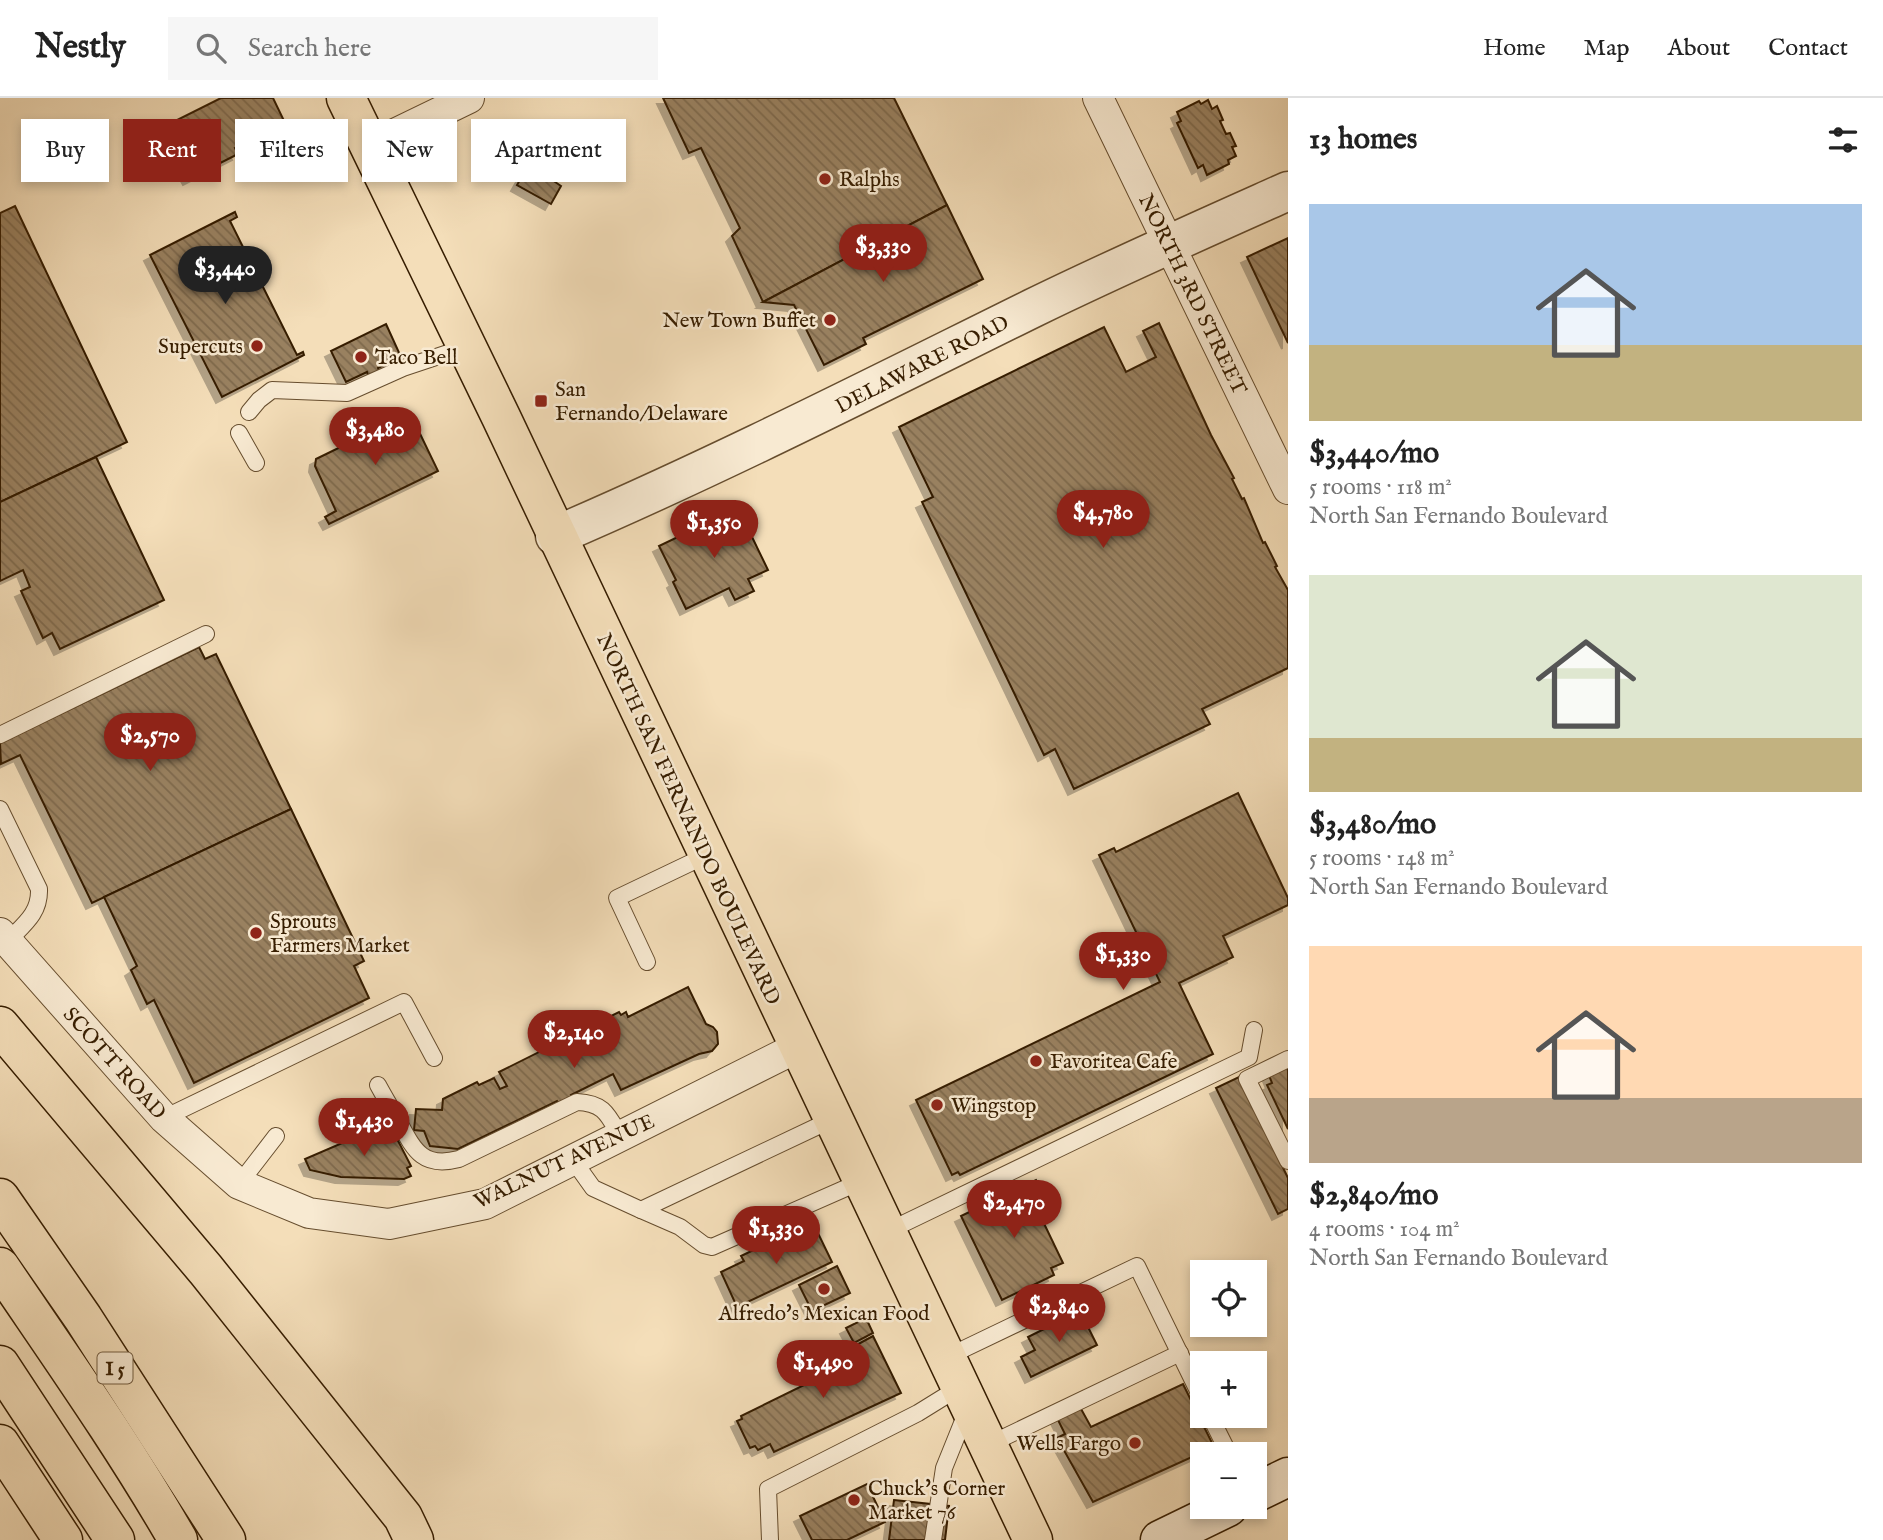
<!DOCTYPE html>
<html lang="en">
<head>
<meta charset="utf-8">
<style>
  body { margin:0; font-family:"IM FELL English",serif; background:#f6f6f6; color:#222; height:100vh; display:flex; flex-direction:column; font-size:26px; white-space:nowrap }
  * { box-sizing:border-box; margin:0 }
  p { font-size:23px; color:#767676 }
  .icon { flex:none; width:38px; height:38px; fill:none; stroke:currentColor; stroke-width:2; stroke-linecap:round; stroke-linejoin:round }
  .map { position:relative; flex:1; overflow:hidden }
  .side { display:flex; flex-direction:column; background:#fff; width:595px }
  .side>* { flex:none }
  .hud { position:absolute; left:21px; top:21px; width:665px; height:63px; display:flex; gap:14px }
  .buttons { position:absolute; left:1190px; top:1162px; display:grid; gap:14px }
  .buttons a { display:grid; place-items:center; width:77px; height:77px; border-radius:0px; background:#fff; box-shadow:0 4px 10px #0003; font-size:35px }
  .price { position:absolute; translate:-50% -60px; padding:0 16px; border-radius:24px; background:#8f2418; color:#fff; font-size:23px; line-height:46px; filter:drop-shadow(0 2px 4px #0008) }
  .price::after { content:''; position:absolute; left:50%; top:42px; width:21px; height:16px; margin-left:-10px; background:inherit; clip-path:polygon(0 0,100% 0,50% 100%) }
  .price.active { background:#222; color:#fff }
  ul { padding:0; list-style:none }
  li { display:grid; align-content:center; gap:14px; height:371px; padding:0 21px }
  li span { display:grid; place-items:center; height:217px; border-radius:0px; color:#555 }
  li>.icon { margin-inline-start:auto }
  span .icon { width:126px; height:126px; fill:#fffc; stroke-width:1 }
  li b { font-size:30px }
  h2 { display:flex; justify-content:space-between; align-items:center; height:84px; padding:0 21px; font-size:30px }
  .chip { padding:0 24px; border-radius:0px; background:#fff; box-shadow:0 4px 10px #0003; font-size:24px; line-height:63px }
  .chip.active { background:#8f2418; color:#fff }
  header { display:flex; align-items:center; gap:42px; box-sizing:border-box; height:98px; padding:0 35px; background:#fff; border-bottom:2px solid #e0e0e0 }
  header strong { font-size:33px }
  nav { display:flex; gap:38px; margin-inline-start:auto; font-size:24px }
  .search { width:490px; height:63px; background:#f6f6f6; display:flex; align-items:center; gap:18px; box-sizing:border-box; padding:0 24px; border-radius:0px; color:#767676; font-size:26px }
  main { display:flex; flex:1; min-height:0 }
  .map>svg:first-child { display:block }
  .building { fill:url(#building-back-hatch); stroke:#361d00; stroke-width:2; filter:url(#shadow) }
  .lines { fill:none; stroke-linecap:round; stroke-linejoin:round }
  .service-casing { stroke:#664d2e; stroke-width:18 }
  .minor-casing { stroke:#664d2e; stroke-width:32 }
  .tertiary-casing { stroke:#664d2e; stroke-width:41 }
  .secondary-casing { stroke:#361d00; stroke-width:41 }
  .primary-casing { stroke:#361d00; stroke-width:41 }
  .motorway-casing { stroke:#361d00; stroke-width:41 }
  .service { stroke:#f8ead2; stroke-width:16 }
  .minor { stroke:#f8ead2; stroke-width:30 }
  .tertiary { stroke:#f8ead2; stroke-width:38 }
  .secondary { stroke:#f8ead2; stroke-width:38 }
  .primary { stroke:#f4deb9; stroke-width:38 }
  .motorway { stroke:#f4deb9; stroke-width:38 }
  .poi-dot { fill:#8f2418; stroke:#f8ead2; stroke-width:2.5 }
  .labels { text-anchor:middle; stroke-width:5; stroke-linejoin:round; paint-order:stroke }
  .shield { fill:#f8ead2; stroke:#705a3f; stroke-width:2 }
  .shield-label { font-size:19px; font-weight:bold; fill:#361d00 }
  .poi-label { font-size:21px; fill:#361d00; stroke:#f8ead2; text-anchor:start }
  .street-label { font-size:21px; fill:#361d00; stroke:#f8ead2 }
</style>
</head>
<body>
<header>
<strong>Nestly</strong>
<div class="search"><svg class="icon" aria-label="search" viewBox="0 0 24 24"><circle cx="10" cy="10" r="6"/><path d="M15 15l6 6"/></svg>Search here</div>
<nav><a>Home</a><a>Map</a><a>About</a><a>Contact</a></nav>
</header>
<main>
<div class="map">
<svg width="1288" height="1442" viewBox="0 0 1288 1442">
  <defs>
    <pattern id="building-back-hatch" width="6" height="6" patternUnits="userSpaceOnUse" patternTransform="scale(1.75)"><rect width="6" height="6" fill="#998160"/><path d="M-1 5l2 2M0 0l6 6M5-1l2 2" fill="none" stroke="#7e694d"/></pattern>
    <filter id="shadow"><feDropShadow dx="-6" dy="6" stdDeviation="0" flood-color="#0004"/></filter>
  </defs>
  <rect width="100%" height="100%" fill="#f4deb9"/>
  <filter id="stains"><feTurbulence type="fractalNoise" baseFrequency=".00286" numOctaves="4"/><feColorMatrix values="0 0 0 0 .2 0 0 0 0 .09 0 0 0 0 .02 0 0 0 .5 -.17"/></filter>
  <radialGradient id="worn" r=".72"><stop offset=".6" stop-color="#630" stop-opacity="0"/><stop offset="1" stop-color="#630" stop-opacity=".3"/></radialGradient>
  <!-- building -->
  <g class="building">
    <polygon points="221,0 273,0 287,29 270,37 266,28 242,40 245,46 235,50 238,56 189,81 183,70 174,75 155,38 164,33 163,29"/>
    <polygon points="663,0 894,0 947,107 763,204 732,138 740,130 701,50 689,55"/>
    <polygon points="1208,2 1212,11 1217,8 1223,22 1220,23 1226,36 1230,35 1236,48 1232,49 1236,58 1228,62 1229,66 1207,77 1203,67 1198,70 1177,25 1181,23 1177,14 1199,3 1201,6"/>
    <polygon points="529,66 561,88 551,106 517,87"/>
    <polygon points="947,107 983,181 863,240 866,246 824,267 794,207 763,204"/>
    <polygon points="15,108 127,344 0,404 0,115"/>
    <polygon points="235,114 237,119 230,123 297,257 303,254 304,257 222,299 150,157"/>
    <polygon points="1288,140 1288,245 1247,159"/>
    <polygon points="1159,225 1211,337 1234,380 1232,381 1242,401 1244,400 1263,445 1265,444 1277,468 1275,469 1288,492 1288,570 1202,611 1210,626 1074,691 1055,651 1044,657 922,404 933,399 899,329 1104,229 1126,274 1156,259 1143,233"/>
    <polygon points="386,226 401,259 378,270 380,275 369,280 367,274 346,284 331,253"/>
    <polygon points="410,315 438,373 329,426 325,419 336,413 315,368 316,361"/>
    <polygon points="96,359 164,502 60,551 52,535 43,540 21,493 30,489 23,472 0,483 0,404"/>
    <polygon points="738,410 768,472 748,481 754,493 735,502 729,490 686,511 673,484 676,482 659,448"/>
    <polygon points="199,549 205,561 216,556 291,711 92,805 20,657 1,666 0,645"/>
    <polygon points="1238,695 1288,800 1288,807 1223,838 1233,859 1179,885 1213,956 960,1077 958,1074 952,1077 916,1002 1160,884 1099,757 1114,750 1116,754"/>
    <polygon points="291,711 364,863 354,868 369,900 194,985 154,902 147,906 131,872 137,868 104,799"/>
    <polygon points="688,889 706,926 713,929 717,934 718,946 712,953 699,956 621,992 613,976 571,997 572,999 559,1006 557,1003 458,1051 430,1048 424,1033 414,1032 416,1011 442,1012 443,1001 477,984 479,987 494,980 500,991 507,988 499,974 619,914 621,917 626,914 628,919"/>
    <polygon points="1288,965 1288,1031 1267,987 1272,985 1268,975"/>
    <polygon points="1239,979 1288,1080 1288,1111 1278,1116 1216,990"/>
    <polygon points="370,1033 394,1035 411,1068 407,1070 411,1078 404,1081 341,1079 310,1072 305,1061"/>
    <polygon points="1036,1082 1050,1108 1038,1113 1063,1165 1051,1170 1054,1177 1002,1202 961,1118"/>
    <polygon points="815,1129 832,1164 737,1209 721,1174 744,1163 741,1158 789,1135 791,1140"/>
    <polygon points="837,1168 850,1195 812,1213 799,1187"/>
    <polygon points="1080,1213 1097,1247 1031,1279 1021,1259 1035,1252 1028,1239"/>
    <polygon points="866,1220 873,1235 854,1245 846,1230"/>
    <polygon points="873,1238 901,1295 774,1354 770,1346 758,1352 755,1348 750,1350 737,1323 742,1321 741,1318 845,1267 840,1256"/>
    <polygon points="1183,1286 1214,1349 1093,1404 1057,1340 1065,1336 1057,1320 1080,1309 1091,1329"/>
    <polygon points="867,1386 885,1424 847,1442 812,1442 800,1418"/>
    <polygon points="894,1402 949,1408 945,1442 889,1442"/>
  </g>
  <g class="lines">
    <defs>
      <g id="service">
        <polyline points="249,314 259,302 272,292 347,295 403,270 466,249"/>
        <polyline points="239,335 256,365"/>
        <polyline points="0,637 206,536"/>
        <path d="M0,711L39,791C40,816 23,827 7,844"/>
        <polyline points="647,864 617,800 707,757"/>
        <polyline points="1288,961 1247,981 1288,1063"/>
        <path d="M378,987C385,1000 393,1013 400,1026C415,1054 424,1070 459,1061L577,1004C604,1005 608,1017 620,1038"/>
        <polyline points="164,1020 404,904 434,960"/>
        <polyline points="833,1021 641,1112 680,1129 704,1147 712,1149 862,1083"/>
        <polyline points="573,1062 593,1090 641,1112"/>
        <polyline points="239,1086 276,1038"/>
        <polyline points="886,1134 1249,959 1254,932"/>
        <polyline points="947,1259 1137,1168 1202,1301"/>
        <polyline points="1210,1318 1229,1356"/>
        <polyline points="988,1347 1180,1255"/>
        <polyline points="770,1442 768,1391 918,1315 960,1289"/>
        <polyline points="933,1442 944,1370 967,1313"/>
      </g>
      <g id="minor">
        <polyline points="1098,0 1288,391"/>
        <polyline points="370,48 469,0"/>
        <polyline points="0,835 164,1020 239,1086 309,1115 389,1126 485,1106 798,949"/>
      </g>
      <path id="tertiary" d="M555,438C718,368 875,288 1033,210C1117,169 1203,131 1288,93"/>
      <g id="secondary">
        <polyline points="1255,1395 1288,1379"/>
        <polyline points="1160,1442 1228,1409"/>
      </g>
      <polyline id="primary" points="346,0 501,319 1033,1442"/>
      <g id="motorway">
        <polyline points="0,928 206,1172 403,1419 414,1442"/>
        <polyline points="0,1100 83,1220 226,1442"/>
        <path d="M0,1169C61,1259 124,1348 178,1442"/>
        <polyline points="0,1267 115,1442"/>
        <polyline points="0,1346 63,1442"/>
      </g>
    </defs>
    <!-- service casing -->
    <use href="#service" class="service-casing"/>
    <!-- minor casing -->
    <use href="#minor" class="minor-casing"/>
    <!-- tertiary casing -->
    <use href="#tertiary" class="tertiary-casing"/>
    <!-- secondary casing -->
    <use href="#secondary" class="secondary-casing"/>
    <!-- primary casing -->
    <use href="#primary" class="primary-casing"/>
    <!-- motorway casing -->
    <use href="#motorway" class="motorway-casing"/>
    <!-- service -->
    <use href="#service" class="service"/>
    <!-- minor -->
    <use href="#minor" class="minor"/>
    <!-- tertiary -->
    <use href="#tertiary" class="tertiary"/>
    <!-- secondary -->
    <use href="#secondary" class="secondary"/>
    <!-- primary -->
    <use href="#primary" class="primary"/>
    <!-- motorway -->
    <use href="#motorway" class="motorway"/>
  </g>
  <!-- markers -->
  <g class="poi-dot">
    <circle cx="825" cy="81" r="7"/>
    <circle cx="830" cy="222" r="7"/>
    <circle cx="257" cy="248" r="7"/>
    <circle cx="361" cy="259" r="7"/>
    <rect x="534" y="296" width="14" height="14" rx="3.5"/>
    <circle cx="256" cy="835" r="7"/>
    <circle cx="1036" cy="963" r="7"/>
    <circle cx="937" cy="1007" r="7"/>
    <circle cx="824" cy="1191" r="7"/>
    <circle cx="1135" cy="1345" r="7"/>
    <circle cx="854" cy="1402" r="7"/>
  </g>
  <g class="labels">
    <!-- shield labels -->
    <rect class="shield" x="97.5" y="1254.5" width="35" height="31" rx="5"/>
    <g class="shield-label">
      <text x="115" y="1277">I 5</text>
    </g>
    <!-- poi labels -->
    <g class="poi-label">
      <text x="839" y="88">Ralphs</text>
      <text x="816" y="229" text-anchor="end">New Town Buffet</text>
      <text x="243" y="255" text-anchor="end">Supercuts</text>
      <text x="375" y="266">Taco Bell</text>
      <text x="555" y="298">San<tspan x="555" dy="24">Fernando/Delaware</tspan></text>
      <text x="270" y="830">Sprouts<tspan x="270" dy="24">Farmers Market</tspan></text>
      <text x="1050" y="970">Favoritea Cafe</text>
      <text x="951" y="1014">Wingstop</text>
      <text x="824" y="1222" text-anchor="middle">Alfredo's Mexican Food</text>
      <text x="1121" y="1352" text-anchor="end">Wells Fargo</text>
      <text x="868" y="1397">Chuck's Corner<tspan x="868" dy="24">Market 76</tspan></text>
    </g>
    <!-- street labels -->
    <g class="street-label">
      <text transform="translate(1193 196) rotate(64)" y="7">NORTH 3RD STREET</text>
      <text transform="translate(922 266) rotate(-27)" y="7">DELAWARE ROAD</text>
      <text transform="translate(689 721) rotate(65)" y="7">NORTH SAN FERNANDO BOULEVARD</text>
      <text transform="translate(115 965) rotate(48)" y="7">SCOTT ROAD</text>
      <text transform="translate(564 1063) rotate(-25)" y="7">WALNUT AVENUE</text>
    </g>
  </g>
  <rect width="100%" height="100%" filter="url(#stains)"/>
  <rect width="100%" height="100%" fill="url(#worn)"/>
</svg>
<div class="buttons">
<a><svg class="icon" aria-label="locate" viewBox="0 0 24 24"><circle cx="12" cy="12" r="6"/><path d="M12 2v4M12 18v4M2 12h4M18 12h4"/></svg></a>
<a>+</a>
<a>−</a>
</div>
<b class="price" style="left:883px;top:186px">$3,330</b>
<b class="price active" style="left:225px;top:208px">$3,440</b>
<b class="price" style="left:375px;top:369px">$3,480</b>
<b class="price" style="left:1103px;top:452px">$4,780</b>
<b class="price" style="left:714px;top:462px">$1,350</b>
<b class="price" style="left:150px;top:675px">$2,570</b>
<b class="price" style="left:1123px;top:894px">$1,330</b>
<b class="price" style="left:574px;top:972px">$2,140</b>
<b class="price" style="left:364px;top:1060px">$1,430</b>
<b class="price" style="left:1014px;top:1142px">$2,470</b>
<b class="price" style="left:776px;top:1168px">$1,330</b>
<b class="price" style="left:1059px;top:1246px">$2,840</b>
<b class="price" style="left:823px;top:1302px">$1,490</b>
<div class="hud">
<a class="chip">Buy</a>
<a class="chip active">Rent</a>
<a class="chip">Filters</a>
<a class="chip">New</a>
<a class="chip">Apartment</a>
</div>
</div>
<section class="side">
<h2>13 homes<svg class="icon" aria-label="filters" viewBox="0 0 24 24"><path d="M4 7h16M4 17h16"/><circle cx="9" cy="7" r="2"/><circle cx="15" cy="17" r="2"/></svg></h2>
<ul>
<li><span style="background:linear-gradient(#a9c7e8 65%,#c2b280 0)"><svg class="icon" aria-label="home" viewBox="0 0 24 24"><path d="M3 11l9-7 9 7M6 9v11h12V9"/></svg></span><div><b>$3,440/mo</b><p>5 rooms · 118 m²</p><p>North San Fernando Boulevard</p></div></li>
<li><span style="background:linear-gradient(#dfe7d0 75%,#c2b280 0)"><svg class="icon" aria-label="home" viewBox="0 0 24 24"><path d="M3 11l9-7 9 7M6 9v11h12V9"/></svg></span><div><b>$3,480/mo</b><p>5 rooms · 148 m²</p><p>North San Fernando Boulevard</p></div></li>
<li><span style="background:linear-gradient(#ffd9b3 70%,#b9a48a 0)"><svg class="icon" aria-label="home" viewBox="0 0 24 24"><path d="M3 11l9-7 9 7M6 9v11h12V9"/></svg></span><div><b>$2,840/mo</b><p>4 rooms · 104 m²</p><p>North San Fernando Boulevard</p></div></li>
</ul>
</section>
</main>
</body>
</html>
